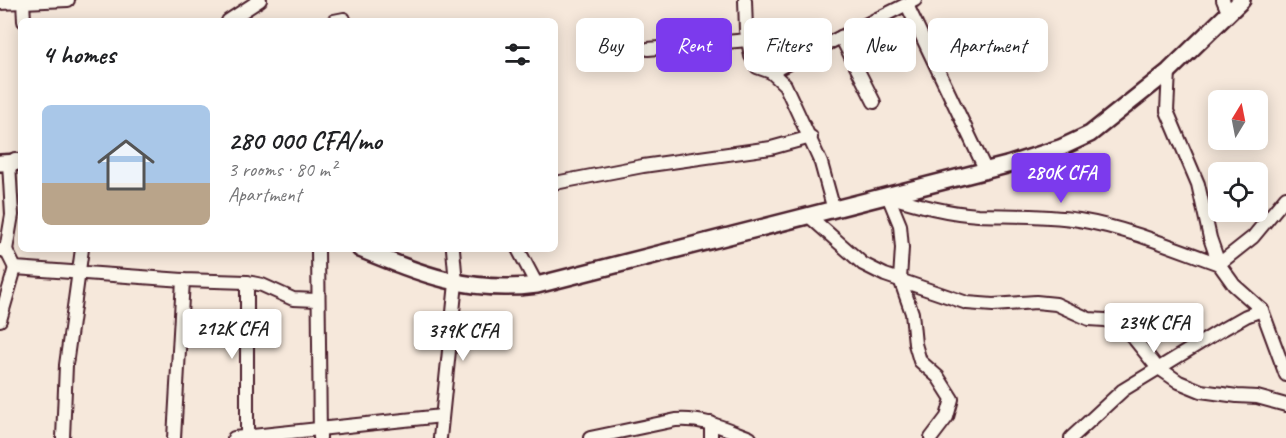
<!DOCTYPE html>
<html lang="en">
<head>
<meta charset="utf-8">
<style>
  body { margin:0; font-family:Caveat,sans-serif; background:#f2f2f2; color:#202124; height:100vh; display:flex; flex-direction:column; font-size:22px; white-space:nowrap }
  * { box-sizing:border-box; margin:0 }
  p { font-size:20px; color:#757577 }
  .icon { flex:none; width:33px; height:33px; fill:none; stroke:currentColor; stroke-width:2; stroke-linecap:round; stroke-linejoin:round }
  .map { position:relative; flex:1; overflow:hidden }
  .sheet { position:absolute; left:18px; top:18px; width:540px; height:234px; display:flex; flex-direction:column; background:#fff; border-radius:9px; box-shadow:0 3px 15px #0003 }
  .sheet>* { flex:none }
  .top-card { position:absolute; left:576px; top:18px; width:570px; height:54px; display:flex; gap:12px }
  .needle { width:39px; rotate:10deg }
  .tools { position:absolute; left:1208px; top:90px; display:grid; gap:12px }
  .tools a { display:grid; place-items:center; width:60px; height:60px; border-radius:9px; background:#fff; box-shadow:0 3px 15px #0003; font-size:30px }
  .price { position:absolute; translate:-50% -51px; padding:0 14px; border-radius:6px; background:#fff; color:#222; font-size:20px; line-height:39px; filter:drop-shadow(0 2px 3px #0008) }
  .price::after { content:''; position:absolute; left:50%; top:36px; width:18px; height:14px; margin-left:-9px; background:inherit; clip-path:polygon(0 0,100% 0,50% 100%) }
  .price.selected { background:#7c3aed; color:#fff }
  ul { padding:0; list-style:none }
  li { display:flex; align-items:center; gap:18px; height:150px; padding:0 24px }
  li span { display:grid; place-items:center; flex:none; width:168px; height:120px; border-radius:9px; color:#555 }
  li>.icon { margin-inline-start:auto }
  span .icon { width:72px; height:72px; fill:#fffc; stroke-width:1 }
  li b { font-size:26px }
  h2 { display:flex; justify-content:space-between; align-items:center; height:72px; padding:0 24px; font-size:26px }
  .chip { padding:0 21px; border-radius:9px; background:#fff; box-shadow:0 3px 15px #0003; font-size:21px; line-height:54px }
  .chip.selected { background:#7c3aed; color:#fff }
  .map>svg:first-child { display:block }
  .lines { fill:none; stroke-linecap:round; stroke-linejoin:round }
  .minor-casing { stroke:#4a1f2b; stroke-width:16 }
  .major-casing { stroke:#4a1f2b; stroke-width:20 }
  .minor { stroke:#fbf7ec; stroke-width:12 }
  .major { stroke:#fbf7ec; stroke-width:15 }
</style>
</head>
<body>
<div class="map">
<svg width="1286" height="438" viewBox="0 0 1286 438">
  <rect width="100%" height="100%" fill="#f6e8db"/>
  <filter id="ink" filterUnits="userSpaceOnUse"><feTurbulence type="fractalNoise" baseFrequency=".0167" numOctaves="2"/><feDisplacementMap in="SourceGraphic" scale="12" xChannelSelector="R" yChannelSelector="G"/><feConvolveMatrix kernelMatrix="1 2 1 2 8 2 1 2 1" color-interpolation-filters="sRGB"/></filter>
  <g filter="url(#ink)">
    <g class="lines">
      <defs>
        <g id="minor">
          <polyline points="23,0 24,21"/>
          <polyline points="745,0 746,30 751,56 757,67 771,72 785,85 821,163 834,210"/>
          <polyline points="1223,0 1228,12"/>
          <polyline points="0,3 68,0"/>
          <polyline points="907,5 986,171"/>
          <polyline points="228,21 260,0"/>
          <polyline points="334,21 344,19"/>
          <polyline points="841,37 874,102"/>
          <polyline points="648,49 748,40"/>
          <polyline points="1169,71 1167,111 1198,184 1210,238 1219,264 1234,285 1262,310 1286,375"/>
          <polyline points="771,72 915,0"/>
          <polyline points="555,183 643,166 771,148 811,137"/>
          <path d="M888,196C918,205 947,213 978,215C1012,216 1045,215 1079,220C1127,228 1174,248 1219,264"/>
          <polyline points="888,196 900,225 902,248 900,279 912,313 915,344 920,361 938,377 952,399 947,417 931,438"/>
          <polyline points="810,217 863,264 885,275 967,303 993,305 1036,302 1056,304 1089,319 1105,320 1118,324 1132,336 1156,366 1179,382 1201,391 1237,396 1257,397 1286,405"/>
          <polyline points="318,249 320,438"/>
          <polyline points="518,249 537,285"/>
          <polyline points="0,250 6,250 15,268 183,280 247,282 262,285 293,299 317,300"/>
          <polyline points="6,250 12,215 9,163 15,159"/>
          <polyline points="1219,264 1253,237 1286,197"/>
          <polyline points="0,320 15,268"/>
          <polyline points="711,423 711,438"/>
          <polyline points="63,438 66,365 82,249"/>
          <polyline points="174,438 183,280"/>
          <polyline points="234,438 442,416"/>
          <polyline points="247,438 247,282"/>
          <polyline points="440,438 456,283 453,249"/>
          <path d="M590,438L676,420C704,418 724,428 750,438"/>
          <polyline points="1071,438 1123,390 1223,329 1246,316 1262,310"/>
        </g>
        <g id="major">
          <polyline points="0,163 21,162"/>
          <path d="M360,249C421,274 470,294 537,285L1007,165L1060,148L1090,134L1169,71L1242,0"/>
        </g>
      </defs>
      <!-- minor casing -->
      <use href="#minor" class="minor-casing"/>
      <!-- major casing -->
      <use href="#major" class="major-casing"/>
      <!-- minor -->
      <use href="#minor" class="minor"/>
      <!-- major -->
      <use href="#major" class="major"/>
    </g>
  </g>
</svg>
<div class="tools">
<a><svg class="needle" viewBox="-14 -14 28 28"><path d="M0-13l5 13h-10z" fill="#e53935"/><path d="M0 13l5-13h-10z" fill="#757577"/></svg></a>
<a><svg class="icon" aria-label="locate" viewBox="0 0 24 24"><circle cx="12" cy="12" r="6"/><path d="M12 2v4M12 18v4M2 12h4M18 12h4"/></svg></a>
</div>
<b class="price selected" style="left:1061px;top:204px">280K CFA</b>
<b class="price" style="left:1154px;top:354px">234K CFA</b>
<b class="price" style="left:232px;top:360px">212K CFA</b>
<b class="price" style="left:463px;top:362px">379K CFA</b>
<div class="top-card">
<a class="chip">Buy</a>
<a class="chip selected">Rent</a>
<a class="chip">Filters</a>
<a class="chip">New</a>
<a class="chip">Apartment</a>
</div>
<section class="sheet">
<h2>4 homes<svg class="icon" aria-label="filters" viewBox="0 0 24 24"><path d="M4 7h16M4 17h16"/><circle cx="9" cy="7" r="2"/><circle cx="15" cy="17" r="2"/></svg></h2>
<ul>
<li><span style="background:linear-gradient(#a9c7e8 65%,#b9a48a 0)"><svg class="icon" aria-label="home" viewBox="0 0 24 24"><path d="M3 11l9-7 9 7M6 9v11h12V9"/></svg></span><div><b>280 000 CFA/mo</b><p>3 rooms · 80 m²</p><p>Apartment</p></div></li>
</ul>
</section>
</div>
</body>
</html>
